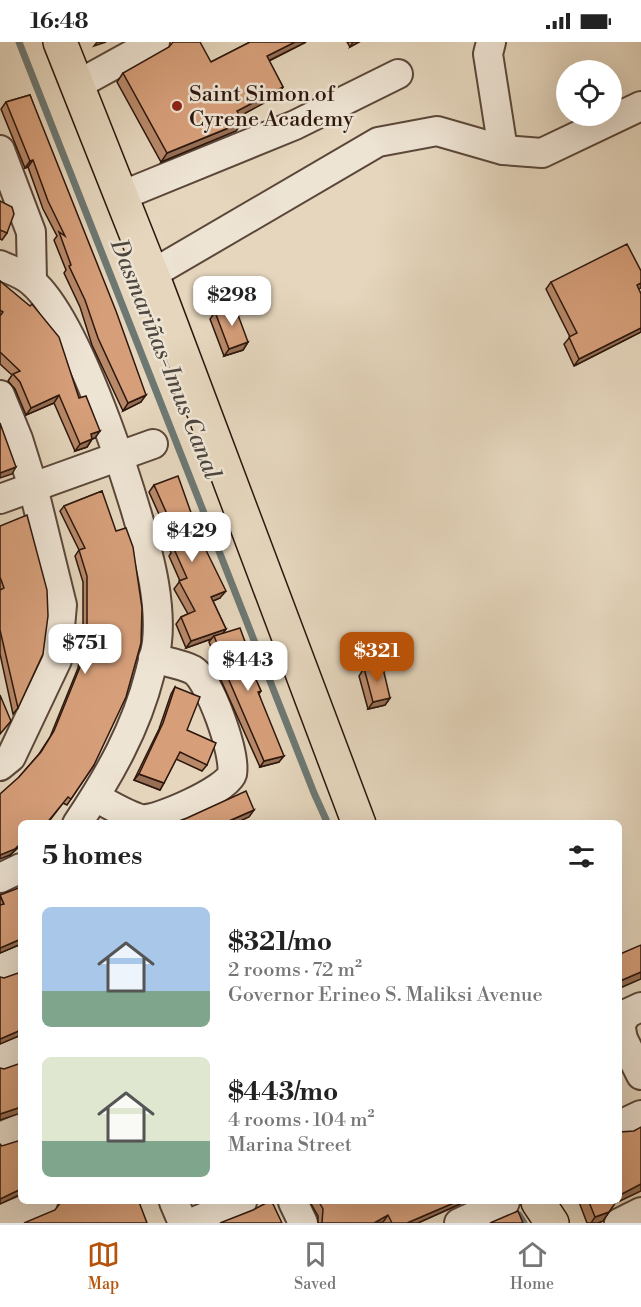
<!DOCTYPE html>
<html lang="en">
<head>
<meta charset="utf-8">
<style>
  body { margin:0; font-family:"Libre Bodoni",serif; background:#f2f2f2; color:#222; height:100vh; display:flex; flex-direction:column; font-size:22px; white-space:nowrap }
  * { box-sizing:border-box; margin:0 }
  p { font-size:20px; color:#767676 }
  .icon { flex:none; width:33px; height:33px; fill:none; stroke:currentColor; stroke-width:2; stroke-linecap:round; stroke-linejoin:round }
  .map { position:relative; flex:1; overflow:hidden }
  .sheet { position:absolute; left:18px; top:778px; width:604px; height:384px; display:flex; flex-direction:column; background:#fff; border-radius:9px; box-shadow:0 6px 24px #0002 }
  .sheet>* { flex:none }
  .fabs { position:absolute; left:556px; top:18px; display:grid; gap:12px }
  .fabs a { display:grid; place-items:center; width:66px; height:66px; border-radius:50%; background:#fff; box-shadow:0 6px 24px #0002; font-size:30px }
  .price { position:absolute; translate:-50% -51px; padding:0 14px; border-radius:12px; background:#fff; color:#222; font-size:20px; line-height:39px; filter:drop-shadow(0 2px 3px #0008) }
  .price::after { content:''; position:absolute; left:50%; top:36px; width:18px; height:14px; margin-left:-9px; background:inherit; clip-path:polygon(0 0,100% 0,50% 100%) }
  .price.active { background:#b45309; color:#fff }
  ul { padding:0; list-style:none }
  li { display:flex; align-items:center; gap:18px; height:150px; padding:0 24px }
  li span { display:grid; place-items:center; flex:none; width:168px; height:120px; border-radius:9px; color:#555 }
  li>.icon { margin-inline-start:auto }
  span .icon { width:72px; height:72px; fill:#fffc; stroke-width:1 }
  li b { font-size:26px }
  h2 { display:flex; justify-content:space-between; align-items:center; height:72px; padding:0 24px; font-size:26px }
  .status { display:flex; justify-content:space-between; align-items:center; height:42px; padding:0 30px; background:#fff; direction:ltr }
  .status svg { height:16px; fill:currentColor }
  .tab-bar { display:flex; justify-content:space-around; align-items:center; height:84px; border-top:2px solid #e0e0e0; background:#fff; font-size:16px; color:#767676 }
  .tab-bar a { display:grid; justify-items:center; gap:3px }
  .tab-bar .active { color:#b45309 }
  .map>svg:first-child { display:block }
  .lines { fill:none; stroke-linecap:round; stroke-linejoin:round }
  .stream { stroke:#6d7873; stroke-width:7 }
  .minor-casing { stroke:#5b4739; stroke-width:32 }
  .major-casing { stroke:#2d170d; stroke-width:36 }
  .minor { stroke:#eee4d4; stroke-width:28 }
  .major { stroke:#e5d6bd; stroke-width:33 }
  .wall { fill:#b88969; stroke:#2d170d; stroke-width:1.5 }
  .shaded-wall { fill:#966f55; stroke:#2d170d; stroke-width:1.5 }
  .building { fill:#d69f7a; stroke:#2d170d; stroke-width:1.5 }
  .poi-dot { fill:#8f2418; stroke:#eee4d4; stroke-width:2 }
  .labels { text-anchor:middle; stroke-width:5; stroke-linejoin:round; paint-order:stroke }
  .poi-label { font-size:22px; fill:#2d170d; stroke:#eee4d4; text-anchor:start }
  .water-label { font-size:24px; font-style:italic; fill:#4d4740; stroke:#eee4d4 }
</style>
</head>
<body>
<div class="status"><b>16:48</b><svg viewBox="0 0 49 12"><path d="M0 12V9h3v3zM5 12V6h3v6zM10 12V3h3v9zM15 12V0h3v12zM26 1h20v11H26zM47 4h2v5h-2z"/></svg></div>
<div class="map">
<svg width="641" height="1181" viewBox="0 0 641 1181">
  <rect width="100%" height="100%" fill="#e5d6bd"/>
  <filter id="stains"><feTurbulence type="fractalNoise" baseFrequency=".00333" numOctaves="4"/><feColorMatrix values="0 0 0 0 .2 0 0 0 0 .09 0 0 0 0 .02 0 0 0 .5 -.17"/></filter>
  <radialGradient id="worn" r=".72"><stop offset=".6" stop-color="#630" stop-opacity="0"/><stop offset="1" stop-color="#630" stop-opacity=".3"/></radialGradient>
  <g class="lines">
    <!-- stream -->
    <g class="stream">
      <polyline points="19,0 314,751 328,782"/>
      <polyline points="519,1173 524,1181"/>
    </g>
    <defs>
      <g id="minor">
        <polyline points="491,0 488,12 503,108"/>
        <polyline points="77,43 155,0"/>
        <polyline points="0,108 31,190 32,239"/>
        <polyline points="121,154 295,83 398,32"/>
        <path d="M0,223C10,228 24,232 32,240C80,280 143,477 154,541C157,559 159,582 157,600C156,610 152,621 150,631C136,687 109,734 77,782"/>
        <polyline points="152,232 378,100 437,89 503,108 542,111 641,64"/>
        <polyline points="0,353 18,397 33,445 62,563 57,618 11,715 0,724"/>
        <polyline points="0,457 153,402"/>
        <path d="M95,755C109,762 126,773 141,777C156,780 228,747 232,732C236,712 210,638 193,628C181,622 166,620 153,616"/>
        <polyline points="0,836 21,826"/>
        <polyline points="0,927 21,918"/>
        <polyline points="620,982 623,997 641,1033"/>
        <polyline points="620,982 628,971 641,965"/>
        <polyline points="0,1018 21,1009"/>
        <polyline points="620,1083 641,1073"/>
        <polyline points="0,1095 21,1086"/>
        <polyline points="174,1160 183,1181"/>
        <polyline points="293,1160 303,1181"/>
        <polyline points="0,1178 43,1160"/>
        <polyline points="191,1181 242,1160"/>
        <polyline points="459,1181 505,1160"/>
        <polyline points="619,1181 641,1170"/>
      </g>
      <g id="major">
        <polyline points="60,0 152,232 359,782"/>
        <polyline points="538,1160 552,1181"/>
      </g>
    </defs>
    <!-- minor casing -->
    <use href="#minor" class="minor-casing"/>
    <!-- major casing -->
    <use href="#major" class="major-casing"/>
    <!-- minor -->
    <use href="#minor" class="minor"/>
    <!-- major -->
    <use href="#major" class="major"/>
  </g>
  <!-- wall -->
  <g class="wall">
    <polygon points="250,0 306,0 269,19 283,45 277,54 239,74 243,80 236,89 161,120 117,40 123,31 211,20"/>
    <polygon points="347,0 359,0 350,5"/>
    <polygon points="30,53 141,360 123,369 92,303 80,265 64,231 66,228 54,198 57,194 43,167 28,125 25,126 1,67 6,60"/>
    <polygon points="0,159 7,191 2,198 0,197"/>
    <polygon points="0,239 79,356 95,396 92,397 87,405 75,409 54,361 26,373 15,347 8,339 12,333 0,322"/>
    <polygon points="551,240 638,247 641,252 641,290 574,324 564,302 570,295 546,247"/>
    <polygon points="215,270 248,300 243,308 224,314 210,277"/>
    <polygon points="154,443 220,556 213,559 226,587 223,591 248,620 261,649 259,652 279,720 260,725 220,636 222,632 209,600 211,597 186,606 176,582 181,575 188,572 174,547 180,539 169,514 171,511 162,479 149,450"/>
    <polygon points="102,449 94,723 67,763 63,761 47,782 21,782 21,803 10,813 19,735 39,712 50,695 78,626 83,595 83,540 75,514 79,508 60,469 64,464"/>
    <polygon points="0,484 18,666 13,672 0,612"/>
    <polygon points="364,626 390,656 385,663 368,667 359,634"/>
    <polygon points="175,645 187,688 207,723 202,729 176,717 164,741 160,748 134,738 159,687 171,652"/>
    <polygon points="0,853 21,902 0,911"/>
    <polygon points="310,1160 462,1160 460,1162 418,1181 318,1181 318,1174"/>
    <polygon points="579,1160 618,1160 615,1161 603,1179 598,1181 587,1181"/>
  </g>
  <!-- shaded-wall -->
  <g class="shaded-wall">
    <polygon points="97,0 106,0 94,4"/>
    <polygon points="295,0 306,0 260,23 267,14"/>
    <polygon points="353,0 359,0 350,5"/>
    <polygon points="283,45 277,54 231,79 237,69"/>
    <polygon points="243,80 236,89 161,120 167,111"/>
    <polygon points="33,118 28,125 25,126 30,119"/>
    <polygon points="641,241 641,246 632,250 637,243"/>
    <polygon points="641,286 641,290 574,324 579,317"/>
    <polygon points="248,300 243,308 224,314 229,307"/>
    <polygon points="59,353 54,361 26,373 31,366"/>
    <polygon points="146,353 141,360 123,369 128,361"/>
    <polygon points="100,389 95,396 85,399 91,392"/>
    <polygon points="92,397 87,405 75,409 80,402"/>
    <polygon points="16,425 12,432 0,436 0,431"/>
    <polygon points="226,549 220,556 206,562 211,555"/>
    <polygon points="226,587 221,594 214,594 211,597 186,606 191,599"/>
    <polygon points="390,656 385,663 368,667 373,660"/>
    <polygon points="284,714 279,720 260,725 264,719"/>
    <polygon points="139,732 164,741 160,748 134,738"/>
    <polygon points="254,768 249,775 234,782 222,782"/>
    <polygon points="21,801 21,803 10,813 0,817 0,813"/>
    <polygon points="21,897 21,902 0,911 0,906"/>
    <polygon points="641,930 641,937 620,946 620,939"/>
    <polygon points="21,988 21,993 0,1002 0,997"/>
    <polygon points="21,1065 21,1071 0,1078 0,1072"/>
    <polygon points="641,1142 641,1149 620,1159 620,1153"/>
    <polygon points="21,1147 21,1152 0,1162 0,1157"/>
    <polygon points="456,1160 462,1160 460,1162 418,1181 407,1181"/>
    <polygon points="609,1170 603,1179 598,1181 591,1181 595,1175"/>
    <polygon points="388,1173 383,1180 374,1181"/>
  </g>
  <!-- building -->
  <g class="building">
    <polygon points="173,0 200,0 211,20 250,0 295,0 267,14 283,45 237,69 243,80 167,111 123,31 169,5"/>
    <polygon points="30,53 116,269 146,353 128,361 98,296 85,258 69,224 71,223 59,190 65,194 48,159 33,118 30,119 6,60"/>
    <polygon points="0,159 12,165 14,172 7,191 0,188"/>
    <polygon points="627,202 641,229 641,241 637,243 641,252 641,286 579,317 569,295 577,291 551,240"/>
    <polygon points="0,239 30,264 32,262 59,295 79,356 86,354 100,389 91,392 92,397 80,402 59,353 31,366 20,340 13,332 20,329 0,310 0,274 3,270 0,268"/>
    <polygon points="234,262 248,300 229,307 215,270"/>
    <polygon points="0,381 16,425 0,431"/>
    <polygon points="178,434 200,496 226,549 211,555 226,587 191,599 181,575 195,569 179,539 187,536 174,507 177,505 167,472 154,443"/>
    <polygon points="102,449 116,489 126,486 133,505 142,566 141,601 126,655 94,723 71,757 68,755 46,782 42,781 41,782 21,782 21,801 15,807 0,813 0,752 19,735 41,710 54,689 82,620 87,589 87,534 79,508 85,506 64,464"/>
    <polygon points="27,473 47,548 48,574 43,612 18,666 0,588 0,548 4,546 0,535 0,484"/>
    <polygon points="240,586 251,616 247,617 261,649 258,650 284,714 264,719 225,629 228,628 214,594"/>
    <polygon points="382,622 390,656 373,660 364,626"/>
    <polygon points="175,645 200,655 187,688 216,701 207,723 180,710 164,741 139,732 163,681"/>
    <polygon points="0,653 11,679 0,692"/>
    <polygon points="246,749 254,768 222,782 171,782 187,776"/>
    <polygon points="21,845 21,897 0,906 0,863 4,862 0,853"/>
    <polygon points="641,903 641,930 620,939 620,912"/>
    <polygon points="21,930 21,988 0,997 0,935 4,936"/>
    <polygon points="21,1021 21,1065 0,1072 0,1026 4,1027"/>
    <polygon points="641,1085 641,1142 620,1153 620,1090 634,1089"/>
    <polygon points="21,1098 21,1147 0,1157 0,1102 2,1104"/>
    <polygon points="61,1160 139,1160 147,1181 24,1181 55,1168"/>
    <polygon points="268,1160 272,1160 282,1181 220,1181 253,1168"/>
    <polygon points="319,1160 456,1160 407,1181 392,1181 388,1173 374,1181 322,1181 323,1167"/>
    <polygon points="589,1160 616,1160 609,1170 595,1175"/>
    <polygon points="518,1169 523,1181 490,1181"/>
  </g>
  <!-- markers -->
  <circle class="poi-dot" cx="177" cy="64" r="6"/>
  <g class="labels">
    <!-- poi labels -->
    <g class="poi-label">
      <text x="189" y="59">Saint Simon of<tspan x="189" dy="25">Cyrene Academy</tspan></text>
    </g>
    <!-- water labels -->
    <g class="water-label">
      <text transform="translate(166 317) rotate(68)" y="8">Dasmariñas-Imus Canal</text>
    </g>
  </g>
  <rect width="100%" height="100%" filter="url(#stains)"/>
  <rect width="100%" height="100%" fill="url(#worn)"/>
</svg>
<div class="fabs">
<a><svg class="icon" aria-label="locate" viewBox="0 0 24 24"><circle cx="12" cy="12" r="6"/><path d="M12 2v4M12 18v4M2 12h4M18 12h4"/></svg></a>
</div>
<b class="price" style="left:232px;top:285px">$298</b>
<b class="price" style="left:192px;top:521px">$429</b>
<b class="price" style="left:85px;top:633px">$751</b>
<b class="price active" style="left:377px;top:641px">$321</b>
<b class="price" style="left:248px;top:650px">$443</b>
<section class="sheet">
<h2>5 homes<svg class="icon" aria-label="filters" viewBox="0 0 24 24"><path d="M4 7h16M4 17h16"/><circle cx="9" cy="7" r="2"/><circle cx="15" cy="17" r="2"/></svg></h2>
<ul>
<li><span style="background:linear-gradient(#a9c7e8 70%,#7fa58c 0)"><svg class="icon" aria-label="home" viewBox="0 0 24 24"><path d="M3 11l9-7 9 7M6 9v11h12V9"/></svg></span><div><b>$321/mo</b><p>2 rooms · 72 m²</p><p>Governor Erineo S. Maliksi Avenue</p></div></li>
<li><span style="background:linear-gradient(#dfe7d0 70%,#7fa58c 0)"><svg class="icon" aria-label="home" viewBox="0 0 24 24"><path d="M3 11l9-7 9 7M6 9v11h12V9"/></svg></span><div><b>$443/mo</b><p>4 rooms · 104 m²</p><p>Marina Street</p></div></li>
</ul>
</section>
</div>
<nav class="tab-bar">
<a class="active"><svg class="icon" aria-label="map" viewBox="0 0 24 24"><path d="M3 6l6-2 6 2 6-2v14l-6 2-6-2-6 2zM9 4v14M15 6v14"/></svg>Map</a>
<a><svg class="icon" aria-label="saved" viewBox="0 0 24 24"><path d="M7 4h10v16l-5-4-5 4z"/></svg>Saved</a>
<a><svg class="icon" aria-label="home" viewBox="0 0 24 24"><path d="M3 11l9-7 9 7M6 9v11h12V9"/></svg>Home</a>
</nav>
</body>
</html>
